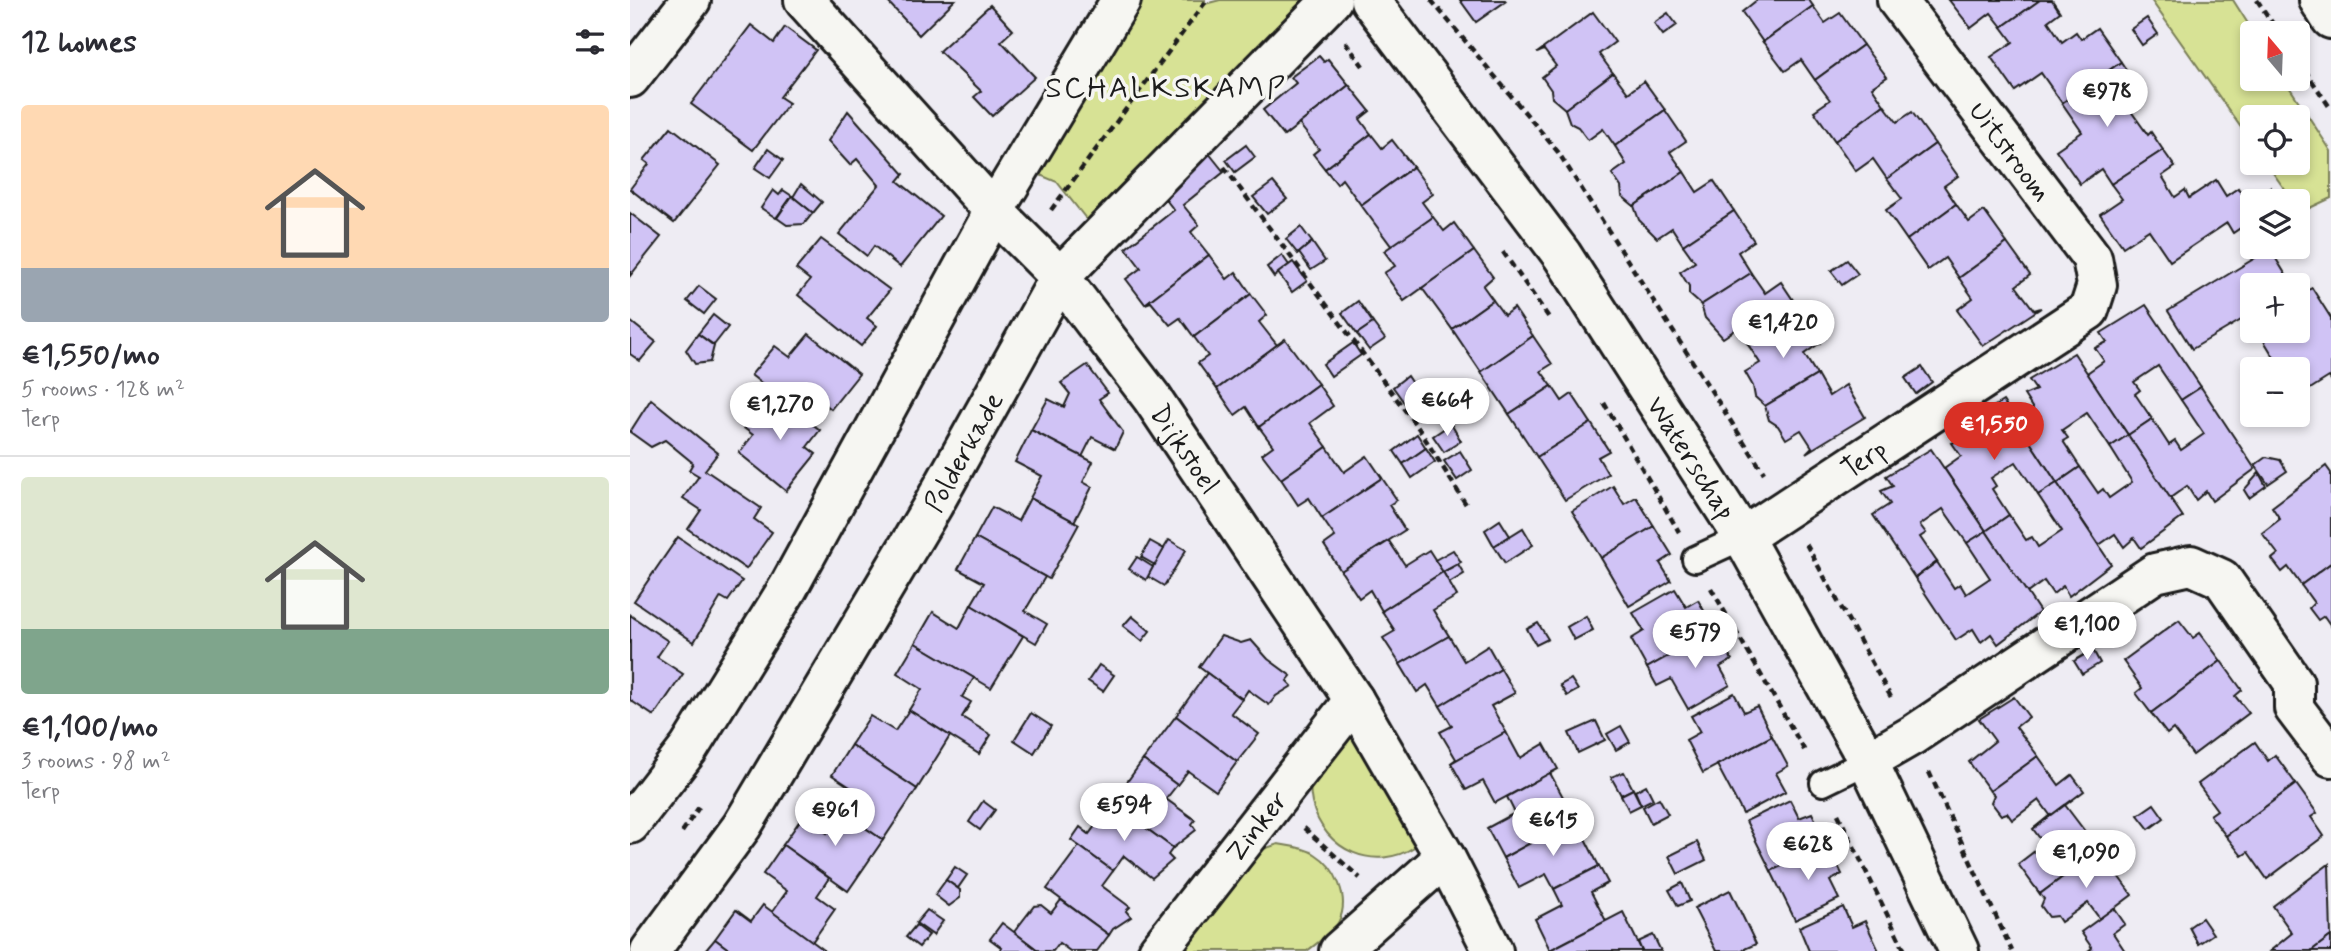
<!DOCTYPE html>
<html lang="en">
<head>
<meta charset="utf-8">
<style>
  body { margin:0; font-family:Mynerve,sans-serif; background:#f7f7f7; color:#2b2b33; height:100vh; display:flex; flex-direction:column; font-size:26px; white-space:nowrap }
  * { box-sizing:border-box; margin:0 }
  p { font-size:23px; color:#7c7c81 }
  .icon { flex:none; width:38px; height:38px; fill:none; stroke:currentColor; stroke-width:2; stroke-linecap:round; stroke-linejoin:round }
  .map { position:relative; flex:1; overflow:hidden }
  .sheet { display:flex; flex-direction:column; background:#fff; width:630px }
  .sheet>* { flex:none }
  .needle { width:46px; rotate:341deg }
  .buttons { position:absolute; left:1610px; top:21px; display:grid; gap:14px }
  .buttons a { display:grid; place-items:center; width:70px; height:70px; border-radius:7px; background:#fff; box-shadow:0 4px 10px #0003; font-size:35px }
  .price { position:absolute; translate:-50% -60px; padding:0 16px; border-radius:24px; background:#fff; color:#222; font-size:23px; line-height:46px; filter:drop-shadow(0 2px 4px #0008) }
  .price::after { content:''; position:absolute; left:50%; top:42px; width:21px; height:16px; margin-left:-10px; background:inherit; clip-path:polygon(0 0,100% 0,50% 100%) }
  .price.selected { background:#d93025; color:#fff }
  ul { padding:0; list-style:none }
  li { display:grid; align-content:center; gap:14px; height:371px; padding:0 21px }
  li+li { border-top:2px solid #e1e1e2 }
  li span { display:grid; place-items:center; height:217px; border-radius:7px; color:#555 }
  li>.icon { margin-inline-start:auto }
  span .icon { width:126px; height:126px; fill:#fffc; stroke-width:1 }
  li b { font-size:30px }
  h2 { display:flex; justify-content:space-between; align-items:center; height:84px; padding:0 21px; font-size:30px }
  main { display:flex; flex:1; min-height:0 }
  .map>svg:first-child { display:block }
  .green { fill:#d7e295; stroke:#7a7f58; stroke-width:2 }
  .building { fill:#d0c3f5; stroke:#1c1c1c; stroke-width:2 }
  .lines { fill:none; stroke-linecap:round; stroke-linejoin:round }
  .service-casing { stroke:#1c1c1c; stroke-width:30 }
  .minor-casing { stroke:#1c1c1c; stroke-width:44 }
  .secondary-casing { stroke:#1c1c1c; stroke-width:44 }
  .path { stroke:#1c1c1c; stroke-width:4.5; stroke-dasharray:7 5; stroke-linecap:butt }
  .service { stroke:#f6f6f2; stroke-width:24 }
  .minor { stroke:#f6f6f2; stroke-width:38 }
  .secondary { stroke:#f6f6f2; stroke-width:38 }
  .labels { text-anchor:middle; stroke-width:7; stroke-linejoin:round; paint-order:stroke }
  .street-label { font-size:28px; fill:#1c1c1c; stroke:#f6f6f2 }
  .neighbourhood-label { font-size:30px; letter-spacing:2px; fill:#1c1c1c; stroke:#f6f6f2 }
</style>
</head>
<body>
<main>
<section class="sheet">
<h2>12 homes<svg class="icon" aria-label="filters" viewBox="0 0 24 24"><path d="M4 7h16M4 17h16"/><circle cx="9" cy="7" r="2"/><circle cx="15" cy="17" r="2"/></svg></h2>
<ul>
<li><span style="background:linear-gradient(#ffd9b3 75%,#9aa5b1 0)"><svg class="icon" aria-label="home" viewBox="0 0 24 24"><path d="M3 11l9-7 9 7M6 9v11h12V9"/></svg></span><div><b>€1,550/mo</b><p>5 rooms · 128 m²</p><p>Terp</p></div></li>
<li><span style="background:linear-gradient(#dfe7d0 70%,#7fa58c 0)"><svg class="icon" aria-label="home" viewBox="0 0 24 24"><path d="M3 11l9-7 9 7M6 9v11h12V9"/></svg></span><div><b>€1,100/mo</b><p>3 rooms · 98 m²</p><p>Terp</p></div></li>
</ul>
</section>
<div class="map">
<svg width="1701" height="951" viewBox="0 0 1701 951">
  <rect width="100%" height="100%" fill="#eeecf3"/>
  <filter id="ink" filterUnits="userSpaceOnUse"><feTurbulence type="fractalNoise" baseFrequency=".0143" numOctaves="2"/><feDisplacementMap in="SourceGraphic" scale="14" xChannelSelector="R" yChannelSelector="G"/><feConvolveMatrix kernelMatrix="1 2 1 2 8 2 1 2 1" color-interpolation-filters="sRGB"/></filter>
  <g filter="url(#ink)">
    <!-- green -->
    <g class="green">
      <polygon points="508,0 575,0 575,4 590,0 671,0 673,3 457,220 427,182 403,172"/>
      <polygon points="1521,0 1603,0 1624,33 1622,79 1654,79 1701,151 1701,198 1671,212 1668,201 1663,201 1636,163 1668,163 1668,117 1622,117 1622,143"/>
      <path d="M714,735H723L787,837L786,846C745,873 694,851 682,803C680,793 679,782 683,771C688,759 705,745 714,735Z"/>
      <path d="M648,844C659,846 675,847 685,854C706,867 720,898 709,921C704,932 687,943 677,951H550L625,852Z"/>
    </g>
    <!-- building -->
    <g class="building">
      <polygon points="256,0 325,0 289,35"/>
      <polygon points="830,0 875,0 876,1 846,22"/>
      <polygon points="1179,0 1183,6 1133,42 1112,12 1127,0"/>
      <polygon points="1319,0 1410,0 1372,27 1361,13 1341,28"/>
      <polygon points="1410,0 1422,0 1430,12 1418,21 1432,42 1446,32 1451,39 1467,28 1491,62 1432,103 1411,73 1385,91 1361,57 1383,42 1372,27"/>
      <polygon points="360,5 383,30 371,41 405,77 362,116 344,97 351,91 309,51"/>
      <polygon points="1183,6 1195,23 1210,13 1233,45 1185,80 1171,60 1155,71 1133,42"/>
      <polygon points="963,12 985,42 969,54 983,73 935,109 922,98 921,90 912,77 926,66 914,50 907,53"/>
      <polygon points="1038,13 1047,25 1033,35 1024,23"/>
      <polygon points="1517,18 1528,34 1512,45 1501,29"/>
      <polygon points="121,25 144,43 155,27 186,50 150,97 159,103 123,150 61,104"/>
      <polygon points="1233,45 1257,77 1242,87 1254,105 1205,141 1184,111 1200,100 1185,80"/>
      <polygon points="689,56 694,62 698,59 719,85 654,136 633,110 666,83 661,77"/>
      <polygon points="1491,62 1514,96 1498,107 1518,135 1521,132 1533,150 1481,184 1471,169 1450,184 1426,150 1452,132 1432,103"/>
      <polygon points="983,73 998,93 1014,81 1035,110 985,146 973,129 958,140 948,127 940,123 935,109"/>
      <polygon points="719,85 740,111 730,119 741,134 695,169 683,154 689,149 669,124"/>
      <polygon points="1254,105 1267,122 1282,112 1305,144 1257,179 1243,159 1226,171 1205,141"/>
      <polygon points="1035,110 1056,141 1040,152 1054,172 1004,206 992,196 991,187 982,174 996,164 985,146"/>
      <polygon points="218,111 274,174 268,181 311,216 270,267 244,246 237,256 209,234 249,185 227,159 220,165 198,141"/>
      <polygon points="41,127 90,165 44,223 0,189 19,164 14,160"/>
      <polygon points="741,134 752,148 762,140 783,167 731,205 712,179 707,184 695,169"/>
      <polygon points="1305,144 1328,176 1314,186 1326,204 1277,240 1256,210 1272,199 1257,179"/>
      <polygon points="616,145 625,157 605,172 596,160"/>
      <polygon points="138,149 153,160 140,178 125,168"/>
      <polygon points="1533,150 1545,167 1532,176 1545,197 1555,190 1559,198 1586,180 1596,196 1608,188 1622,210 1622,220 1603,233 1597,223 1540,261 1519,230 1493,247 1470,214 1492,199 1481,184"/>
      <polygon points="578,152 594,172 553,205 569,225 561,232 579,255 515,304 496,279 511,268 496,248 544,210 533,196"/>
      <polygon points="783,167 803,194 792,202 803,217 762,247 731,205"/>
      <polygon points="1054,172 1067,192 1084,181 1104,211 1053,245 1042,228 1027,238 1009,220 1004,206"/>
      <polygon points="643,182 657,199 637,214 623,197"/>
      <polygon points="171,184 192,202 183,213 163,197"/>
      <polygon points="1640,187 1648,198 1642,201 1625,201 1623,198"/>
      <polygon points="143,190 149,195 153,190 162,196 146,218 131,208"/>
      <polygon points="162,196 183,213 174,224 157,225 147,218"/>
      <polygon points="1326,204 1339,222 1354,211 1377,243 1329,278 1315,258 1298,270 1277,240"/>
      <polygon points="1104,211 1124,241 1108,252 1121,273 1071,305 1059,294 1059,286 1050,272 1065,262 1053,245"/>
      <polygon points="0,213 31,237 0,276"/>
      <polygon points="803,217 814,231 824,223 844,251 774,301 754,273 765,266 754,251"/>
      <polygon points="671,227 682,242 668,254 656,239"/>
      <polygon points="191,239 260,290 237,318 247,326 231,346 168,295 180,280 166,269"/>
      <polygon points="682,242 695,261 681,270 669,253"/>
      <polygon points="1377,243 1400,275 1386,286 1404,310 1411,308 1353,346 1327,310 1343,298 1329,278"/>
      <polygon points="1640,249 1662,285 1622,285 1622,322 1618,316 1562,349 1538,311"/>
      <polygon points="844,251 863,277 853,286 863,300 822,329 792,288"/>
      <polygon points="579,255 597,279 606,272 621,294 564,337 550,318 540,325 521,302 515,304"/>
      <polygon points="652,255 659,265 644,277 637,267"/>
      <polygon points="1217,260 1228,274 1212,285 1201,271"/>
      <polygon points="663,262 677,281 662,292 648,273"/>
      <polygon points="1121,273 1135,293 1151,282 1171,312 1119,346 1108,328 1093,338 1075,318 1071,305"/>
      <polygon points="69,286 86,299 74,314 57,301"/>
      <polygon points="1682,288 1701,318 1701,380 1699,377 1680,389 1677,385 1668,390 1668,369 1651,369 1628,331 1668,331 1668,297"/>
      <polygon points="621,294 637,315 629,322 647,345 587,389 568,363 578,356 564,337"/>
      <polygon points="863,300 874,315 884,308 903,336 851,372 822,329"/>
      <polygon points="728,301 743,323 727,334 712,313"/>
      <polygon points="1516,305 1571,387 1551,400 1528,366 1504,382 1510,390 1505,394 1522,419 1498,435 1457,373 1474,361 1465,348 1477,342 1471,333"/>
      <polygon points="1171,312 1190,343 1174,354 1187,375 1135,406 1125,397 1123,386 1115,372 1130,363 1119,346"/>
      <polygon points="83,315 98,327 84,345 68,334"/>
      <polygon points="0,321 26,342 10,361 0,354"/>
      <polygon points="743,323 755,339 739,350 727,334"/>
      <polygon points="68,334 84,346 80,362 65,364 56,350"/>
      <polygon points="179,334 229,374 201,409 174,386 159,405 121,375 145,346 160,357"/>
      <polygon points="903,336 922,364 911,371 922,386 879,414 851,372"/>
      <polygon points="655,339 688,384 629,427 616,407 605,415 587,389"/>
      <polygon points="723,343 731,355 701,376 693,364"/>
      <polygon points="1444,353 1498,435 1480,447 1457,413 1432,430 1438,438 1433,441 1450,467 1427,483 1386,421 1403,409 1394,395 1406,390 1399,380"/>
      <polygon points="457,365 478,393 469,399 493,432 485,449 462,437 452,457 401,430 418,399 434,407 440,394 431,383"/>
      <polygon points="1292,367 1302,382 1286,394 1275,378"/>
      <polygon points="1187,375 1199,396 1216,385 1235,417 1176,453 1182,447 1171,430 1156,439 1148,426 1139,420 1135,406"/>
      <polygon points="777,376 797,406 783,415 763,387"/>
      <polygon points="688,384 703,406 680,423 697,447 651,479 632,454 643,446 629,427"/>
      <polygon points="922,386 932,401 942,394 961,423 907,457 879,414"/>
      <polygon points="1571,387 1625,469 1582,501 1576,491 1566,500 1557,486 1540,498 1498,435 1522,419 1539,445 1545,441 1551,450 1574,434 1551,400"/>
      <polygon points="142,392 190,430 177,447 186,454 156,491 109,453 123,435 114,428"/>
      <polygon points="21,399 88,453 75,470 131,508 124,519 142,532 116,569 58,529 71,510 53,498 69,476 59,470 63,463 35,440 21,447 0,432"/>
      <polygon points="1373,401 1427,483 1408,495 1386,462 1361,478 1366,486 1362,489 1379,515 1356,531 1314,468 1331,456 1322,443 1334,438 1328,428"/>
      <polygon points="961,423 979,451 968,457 978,474 935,500 907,457"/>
      <polygon points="821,424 831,441 814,452 803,436"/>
      <polygon points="401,430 463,462 453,482 462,487 444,522 400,498 412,476 385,462"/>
      <polygon points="787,434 796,448 773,464 764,451"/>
      <polygon points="1498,435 1553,517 1511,548 1504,538 1494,547 1485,534 1469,545 1427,483 1450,467 1468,493 1473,489 1479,498 1502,482 1480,447"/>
      <polygon points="697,447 714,472 737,456 752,478 692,518 679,498 668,505 651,479"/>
      <polygon points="796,448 805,462 782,478 773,464"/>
      <polygon points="1301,449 1356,531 1337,543 1313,509 1290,525 1296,533 1290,537 1307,562 1285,578 1243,515 1260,504 1251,491 1263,486 1256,476"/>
      <polygon points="830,451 842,470 827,480 814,461"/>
      <polygon points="1636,457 1650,460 1657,471 1638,484 1625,465"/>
      <polygon points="1696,466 1701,473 1701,563 1671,585 1658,567 1652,572 1642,559 1648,554 1632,533 1650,519 1642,507"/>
      <polygon points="1629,473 1636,486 1619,498 1614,490"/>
      <polygon points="752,478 767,500 759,505 775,530 711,571 694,545 705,537 692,518"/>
      <polygon points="1427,483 1481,564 1439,596 1433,586 1423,594 1414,581 1397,593 1356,531 1379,515 1396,540 1402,537 1408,547 1432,531 1408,495"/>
      <polygon points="983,486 994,504 1006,497 1024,526 971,558 942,511"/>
      <polygon points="400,498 449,524 419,579 345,538 362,507 388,521"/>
      <polygon points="870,520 880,536 864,546 855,530"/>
      <polygon points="1024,526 1042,555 1030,563 1041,581 999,606 971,558"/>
      <polygon points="893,528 903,545 875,563 864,546"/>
      <polygon points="1356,531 1410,612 1368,644 1361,634 1351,642 1343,629 1326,640 1285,578 1307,562 1324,588 1330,584 1336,594 1360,578 1337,543"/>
      <polygon points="48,537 112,581 98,601 91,597 64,642 4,601"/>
      <polygon points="345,538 415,577 395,611 417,624 406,643 341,605 354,583 328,569"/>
      <polygon points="539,540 556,550 534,586 517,576"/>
      <polygon points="520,541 534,549 525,565 511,557"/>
      <polygon points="759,541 775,565 799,550 813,572 752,611 740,590 729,598 711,571"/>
      <polygon points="823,550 831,562 813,572 805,560"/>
      <polygon points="507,557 523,567 516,580 499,569"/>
      <polygon points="1701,563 1701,626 1694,616 1688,620 1679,608 1684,603 1671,585"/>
      <polygon points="828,564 834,574 819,583 813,572"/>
      <polygon points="813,572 827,596 803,610 819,636 770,664 753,638 765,631 752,611"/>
      <polygon points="1045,589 1056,607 1068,600 1085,630 1017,668 1001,639 1014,631 1003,613"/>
      <polygon points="341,605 393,636 361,688 285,643 303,612 329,628"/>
      <polygon points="0,615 38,641 27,657 53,674 24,716 0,700"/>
      <polygon points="502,616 520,631 512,641 493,626"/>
      <polygon points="956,616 963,630 944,640 937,627"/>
      <polygon points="1549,620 1563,638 1570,633 1591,661 1521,713 1506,693 1512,688 1493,661"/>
      <polygon points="908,623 918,639 906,645 897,629"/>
      <polygon points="1085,630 1102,660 1090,667 1100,685 1058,709 1041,679 1027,686 1017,668"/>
      <polygon points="591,636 611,643 621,640 638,659 661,676 657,681 662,686 646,696 639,705 618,690 612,699 569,667"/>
      <polygon points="819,636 834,661 858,646 871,669 810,706 797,685 787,692 770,664"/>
      <polygon points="285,643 344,678 332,697 341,702 332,717 361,735 349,754 279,710 292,689 267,673"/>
      <polygon points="1463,650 1470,663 1452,674 1444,661"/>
      <polygon points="1591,661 1612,690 1605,696 1619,713 1563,755 1543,729 1537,734 1521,713"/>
      <polygon points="469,665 484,675 473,691 458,681"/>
      <polygon points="871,669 885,693 861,706 876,732 821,763 826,759 810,732 822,726 810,706"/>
      <polygon points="577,673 612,699 601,713 629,734 607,762 546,716"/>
      <polygon points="941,679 948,690 937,696 930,685"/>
      <polygon points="1104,693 1114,712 1127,706 1142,736 1073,773 1056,740 1070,732 1061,716"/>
      <polygon points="1384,697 1399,717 1386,727 1408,756 1360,791 1339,762 1365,741 1349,719"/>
      <polygon points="279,710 320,736 287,789 221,745 240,716 265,731"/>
      <polygon points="401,713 421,726 404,753 384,740"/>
      <polygon points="546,716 607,762 586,791 558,771 547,785 513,760"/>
      <polygon points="966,721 975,740 948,753 939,733"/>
      <polygon points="991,726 1000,742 986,750 977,734"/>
      <polygon points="876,732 890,758 914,744 928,769 865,803 853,781 836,790 821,763"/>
      <polygon points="1142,736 1158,766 1146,773 1156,791 1113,814 1087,765"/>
      <polygon points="1625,742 1638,761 1645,755 1666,784 1596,836 1580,815 1587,810 1568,784"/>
      <polygon points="221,745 287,789 253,840 212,812 226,791 202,775"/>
      <polygon points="1408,756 1429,785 1442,775 1454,791 1403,829 1420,815 1409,800 1382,820 1377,813 1371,815 1361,802 1364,795 1360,791"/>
      <polygon points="513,760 547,785 536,799 565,820 562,824 566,830 543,848 475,798 494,786"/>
      <polygon points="994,772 1003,789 991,795 981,777"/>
      <polygon points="920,773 945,819 873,858 857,828 885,813 877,797"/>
      <polygon points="1666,784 1687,813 1681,817 1694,836 1637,879 1618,852 1612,856 1596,836"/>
      <polygon points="1016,785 1023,799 1011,805 1005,791"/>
      <polygon points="1003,789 1011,805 999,811 991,795"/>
      <polygon points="1029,798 1038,814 1021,823 1013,807"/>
      <polygon points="1160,800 1169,818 1182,813 1197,844 1141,871 1116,821"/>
      <polygon points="353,801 365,810 350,830 339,822"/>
      <polygon points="482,803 543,848 538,855 543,860 522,878 494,856 483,871 441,840 450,827 459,834"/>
      <polygon points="1524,804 1534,818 1519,829 1508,815"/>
      <polygon points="1435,805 1469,850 1410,894 1388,864 1414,844 1403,829"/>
      <polygon points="212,812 253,840 218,891 153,845 173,816 197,833"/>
      <polygon points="945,819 969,866 924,889 916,874 889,888 873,858"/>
      <polygon points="1067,842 1076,860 1048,874 1039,856"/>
      <polygon points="1197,844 1212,874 1200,881 1209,899 1165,920 1141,871"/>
      <polygon points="153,845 199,878 187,896 205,909 182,942 142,912 157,891 133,874"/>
      <polygon points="449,846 483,871 472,886 500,907 496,911 501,917 483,929 479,935 417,889"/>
      <polygon points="1469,850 1502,895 1470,919 1458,903 1431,922 1427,916 1419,917 1411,906 1414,899 1410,894"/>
      <polygon points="1699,864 1701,936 1681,951 1640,951 1662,933 1643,906"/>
      <polygon points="969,866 978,883 961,892 976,921 920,950 905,919 932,905 924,889"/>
      <polygon points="325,867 337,875 328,888 316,880"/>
      <polygon points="316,880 330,890 330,898 319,906 305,895"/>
      <polygon points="1052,883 1060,901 1048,906 1039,890"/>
      <polygon points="1100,890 1126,944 1110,951 1086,951 1064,908"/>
      <polygon points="431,900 479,935 467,951 440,951 429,943 423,951 409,951 384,932 404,906 411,905 421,913"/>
      <polygon points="133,905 194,950 194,951 101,951 85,939 106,910 121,921"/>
      <polygon points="1213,907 1222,927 1235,921 1249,951 1179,951 1169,927"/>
      <polygon points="1484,908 1495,924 1483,933 1495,951 1458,951 1462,948 1451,932"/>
      <polygon points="297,910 313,921 303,935 286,923"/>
      <polygon points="993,912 1012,951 921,951 920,950"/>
      <polygon points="1572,918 1583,934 1568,944 1559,927"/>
      <polygon points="372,923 384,932 409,951 370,951 372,948 360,939"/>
      <polygon points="286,925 299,935 289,947 276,937"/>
      <polygon points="1023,935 1031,951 1012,951 1008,942"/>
      <polygon points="1701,936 1701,951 1681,951"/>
      <polygon points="85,939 101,951 75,951"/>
    </g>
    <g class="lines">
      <defs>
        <g id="service">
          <polyline points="1065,559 1113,537"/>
          <polyline points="1193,783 1238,761"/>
        </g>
        <g id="minor">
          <path id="s1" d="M174,0L364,211L430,277L522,398L724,700L815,857L863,951"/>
          <path id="s2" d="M740,0L932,255L1113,537L1238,761L1329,951"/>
          <polyline points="0,78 61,0"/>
          <path id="s3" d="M1113,537L1459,310L1467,285L1462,258L1267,0"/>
          <polyline points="1238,761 1283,735 1525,573 1561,565 1592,579 1664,683 1664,708 1701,757"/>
          <polyline points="0,824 59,748 158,588 364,211 491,0"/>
          <path id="s4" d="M20,951L112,826L303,505L430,277L702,0"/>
          <path id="s5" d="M528,951L724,700"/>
          <polyline points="709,951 815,857"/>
        </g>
        <polyline id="secondary" points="1689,0 1701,19"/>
      </defs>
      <!-- service casing -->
      <use href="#service" class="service-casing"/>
      <!-- minor casing -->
      <use href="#minor" class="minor-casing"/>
      <!-- secondary casing -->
      <use href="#secondary" class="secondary-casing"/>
      <!-- path -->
      <g class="path">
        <polyline points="801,0 928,152 1134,473"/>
        <polyline points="1627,0 1649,33"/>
        <polyline points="715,42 733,66"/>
        <polyline points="1668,60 1701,109"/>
        <polyline points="594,167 789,429 837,506"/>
        <polyline points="421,210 577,0"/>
        <polyline points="873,252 920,319"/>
        <polyline points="974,403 1049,532"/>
        <polyline points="1176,544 1262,699"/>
        <polyline points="1081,588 1176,753"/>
        <polyline points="1299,772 1382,951"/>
        <polyline points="1208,814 1275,951"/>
        <polyline points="674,828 730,878"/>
        <polyline points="52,832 69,807"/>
      </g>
      <!-- service -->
      <use href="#service" class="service"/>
      <!-- minor -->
      <use href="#minor" class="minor"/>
      <!-- secondary -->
      <use href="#secondary" class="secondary"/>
    </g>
  </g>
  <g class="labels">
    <!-- street labels -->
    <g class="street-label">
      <text transform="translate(1381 151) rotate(53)" y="10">Uitstroom</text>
      <text dy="10" stroke="none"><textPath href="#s1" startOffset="590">Dijkstoel</textPath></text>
      <text dy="10" stroke="none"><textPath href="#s4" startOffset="590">Polderkade</textPath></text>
      <text dy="10" stroke="none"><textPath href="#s2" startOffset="560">Waterschap</textPath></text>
      <text dy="10" stroke="none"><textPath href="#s3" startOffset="144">Terp</textPath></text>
      <text dy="10" stroke="none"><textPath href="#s5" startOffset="159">Zinker</textPath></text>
    </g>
    <!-- neighbourhood labels -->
    <g class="neighbourhood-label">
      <text x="536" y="97">SCHALKSKAMP</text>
    </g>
  </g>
</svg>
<div class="buttons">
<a><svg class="needle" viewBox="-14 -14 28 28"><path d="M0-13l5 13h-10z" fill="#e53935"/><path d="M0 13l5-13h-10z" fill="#7c7c81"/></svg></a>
<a><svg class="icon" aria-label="locate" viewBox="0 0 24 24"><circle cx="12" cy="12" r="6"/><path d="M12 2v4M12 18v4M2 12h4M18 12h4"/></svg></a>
<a><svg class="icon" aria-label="layers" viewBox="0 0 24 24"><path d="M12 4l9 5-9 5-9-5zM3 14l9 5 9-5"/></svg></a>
<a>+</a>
<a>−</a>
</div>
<b class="price" style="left:1477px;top:129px">€978</b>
<b class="price" style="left:1153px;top:360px">€1,420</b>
<b class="price" style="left:817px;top:438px">€664</b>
<b class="price" style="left:150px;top:442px">€1,270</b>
<b class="price selected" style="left:1364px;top:462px">€1,550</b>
<b class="price" style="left:1457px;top:662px">€1,100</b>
<b class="price" style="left:1065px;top:670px">€579</b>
<b class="price" style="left:494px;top:843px">€594</b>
<b class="price" style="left:205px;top:848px">€961</b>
<b class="price" style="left:923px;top:858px">€615</b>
<b class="price" style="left:1178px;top:882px">€628</b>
<b class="price" style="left:1456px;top:890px">€1,090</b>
</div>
</main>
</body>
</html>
